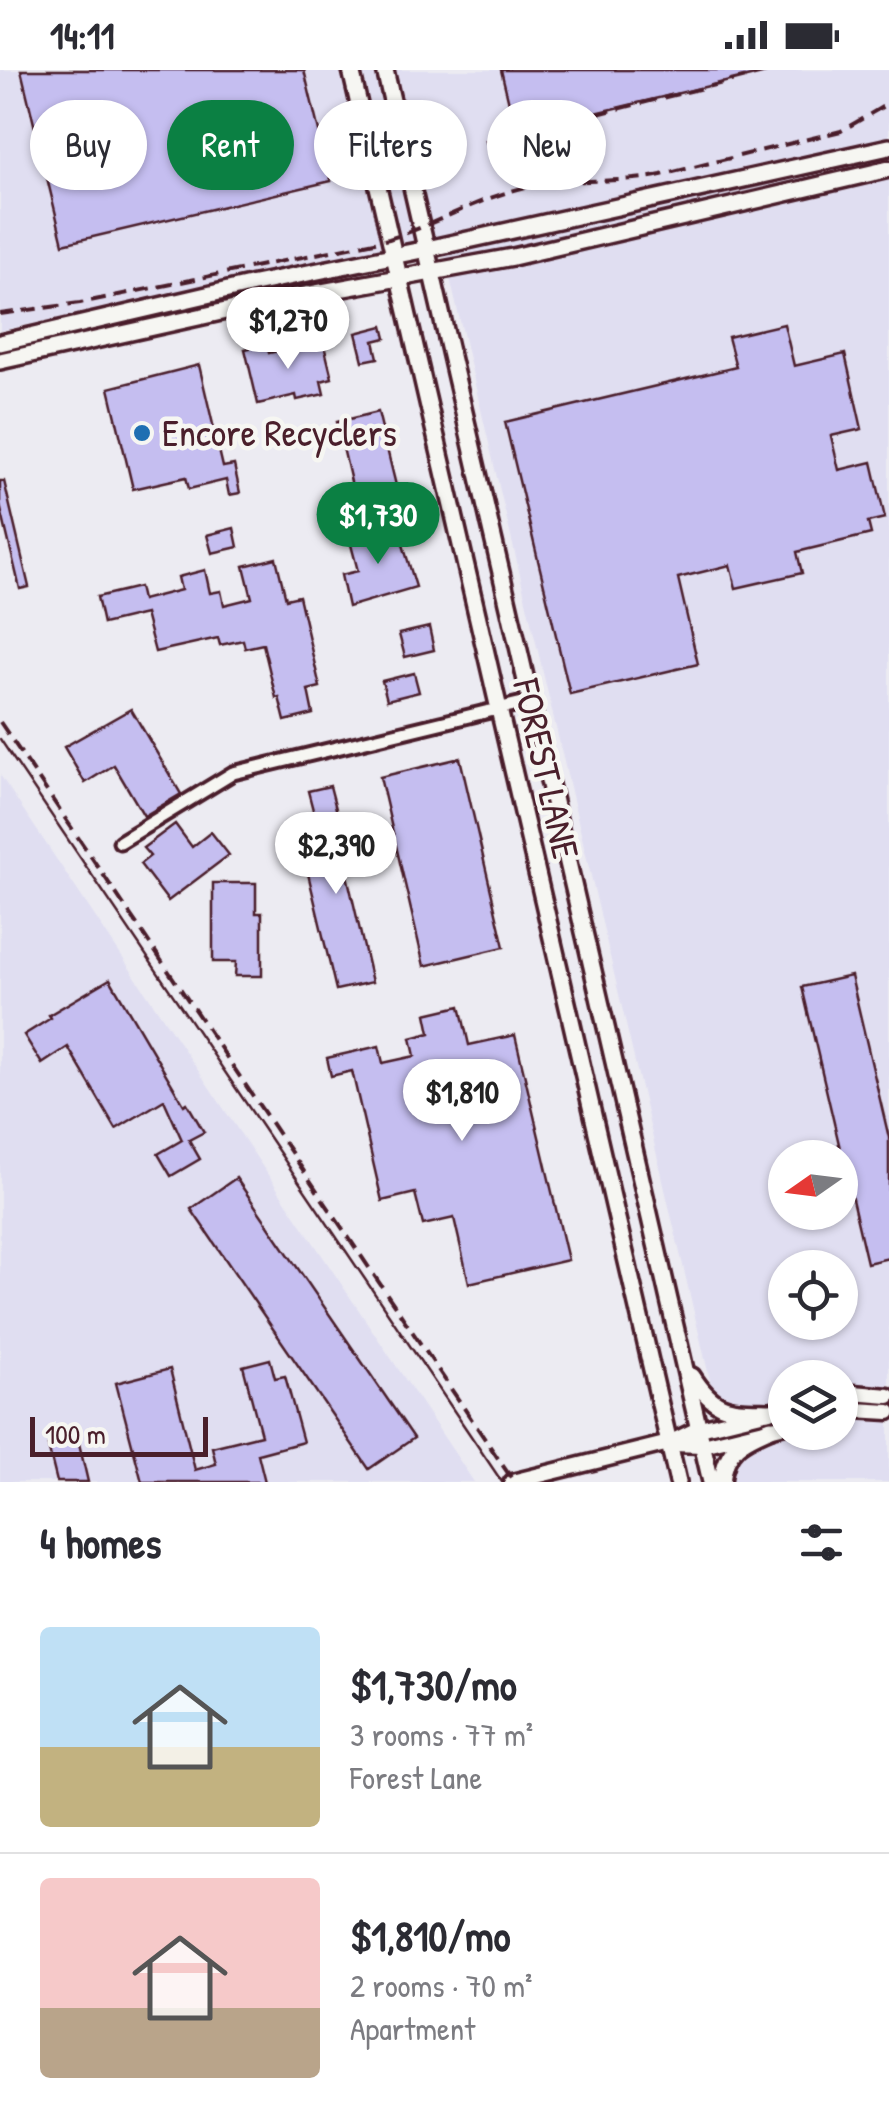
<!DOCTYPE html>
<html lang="en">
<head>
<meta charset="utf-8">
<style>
  body { margin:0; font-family:"Patrick Hand",sans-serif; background:#f2f2f3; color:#2b2b33; height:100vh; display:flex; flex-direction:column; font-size:38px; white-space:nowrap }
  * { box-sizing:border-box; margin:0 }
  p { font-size:32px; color:#7c7c81 }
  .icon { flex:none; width:55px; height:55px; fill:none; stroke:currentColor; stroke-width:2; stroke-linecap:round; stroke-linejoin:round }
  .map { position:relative; height:1412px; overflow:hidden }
  .drawer { display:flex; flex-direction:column; background:#fff; flex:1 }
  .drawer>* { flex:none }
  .top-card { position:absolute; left:30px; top:30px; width:830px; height:90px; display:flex; gap:20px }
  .needle { width:65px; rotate:256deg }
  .fabs { position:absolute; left:768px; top:1070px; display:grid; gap:20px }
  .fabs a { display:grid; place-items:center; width:90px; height:90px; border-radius:50%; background:#fff; box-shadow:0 2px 8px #0004; font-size:50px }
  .scale { position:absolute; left:30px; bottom:25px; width:178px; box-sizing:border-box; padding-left:10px; border:5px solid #4a1f2b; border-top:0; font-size:28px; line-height:35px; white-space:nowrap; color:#4a1f2b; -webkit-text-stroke:8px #f6f6f2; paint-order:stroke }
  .price { position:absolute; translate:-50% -85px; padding:0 22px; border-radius:35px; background:#fff; color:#222; font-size:32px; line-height:65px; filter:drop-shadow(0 2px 5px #0008) }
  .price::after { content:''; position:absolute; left:50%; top:60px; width:30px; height:22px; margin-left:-15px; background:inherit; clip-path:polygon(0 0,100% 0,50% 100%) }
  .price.selected { background:#0b8043; color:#fff }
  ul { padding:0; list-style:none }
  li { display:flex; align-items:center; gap:30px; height:250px; padding:0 40px }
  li+li { border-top:2px solid #e1e1e2 }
  li span { display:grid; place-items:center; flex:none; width:280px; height:200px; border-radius:10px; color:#555 }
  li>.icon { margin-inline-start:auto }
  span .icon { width:120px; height:120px; fill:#fffc; stroke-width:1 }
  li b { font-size:42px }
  h2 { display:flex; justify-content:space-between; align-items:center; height:120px; padding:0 40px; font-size:42px }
  .tag { padding:0 35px; border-radius:45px; background:#fff; box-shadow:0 2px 8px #0004; font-size:35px; line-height:90px }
  .tag.selected { background:#0b8043; color:#fff }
  .status { display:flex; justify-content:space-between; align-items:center; height:70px; padding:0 50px; background:#fff; direction:ltr }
  .status svg { height:28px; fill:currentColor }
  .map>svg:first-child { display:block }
  .built { fill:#e0def1; fill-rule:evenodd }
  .building { fill:#c5bef0; stroke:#4a1f2b; stroke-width:2.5 }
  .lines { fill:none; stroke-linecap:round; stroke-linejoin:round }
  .minor-casing { stroke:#4a1f2b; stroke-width:19 }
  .tertiary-casing { stroke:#4a1f2b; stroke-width:21 }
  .secondary-casing { stroke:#4a1f2b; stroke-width:22 }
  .minor { stroke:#f6f6f2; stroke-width:11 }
  .tertiary { stroke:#f6f6f2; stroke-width:14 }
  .secondary { stroke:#f6f6f2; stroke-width:15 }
  .tram { stroke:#4a1f2b; stroke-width:2.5 }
  .rail { stroke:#4a1f2b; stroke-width:4; stroke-dasharray:15 8; stroke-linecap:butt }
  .poi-dot { fill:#1f6fb2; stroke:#f6f6f2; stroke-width:4 }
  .labels { text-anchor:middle; stroke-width:9; stroke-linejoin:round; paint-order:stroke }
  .poi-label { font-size:38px; fill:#4a1f2b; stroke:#f6f6f2; text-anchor:start }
  .street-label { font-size:38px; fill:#4a1f2b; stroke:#f6f6f2 }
</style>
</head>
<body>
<div class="status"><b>14:11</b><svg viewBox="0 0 49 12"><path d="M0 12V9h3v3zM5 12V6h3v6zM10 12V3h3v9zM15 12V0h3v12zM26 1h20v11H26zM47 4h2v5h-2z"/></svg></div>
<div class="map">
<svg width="889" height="1412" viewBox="0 0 889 1412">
  <rect width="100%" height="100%" fill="#ecebf2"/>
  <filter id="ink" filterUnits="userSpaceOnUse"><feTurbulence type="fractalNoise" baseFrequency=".01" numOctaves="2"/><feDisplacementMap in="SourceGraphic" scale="20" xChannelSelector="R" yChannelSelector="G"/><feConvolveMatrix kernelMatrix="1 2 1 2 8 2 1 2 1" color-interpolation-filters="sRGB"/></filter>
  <g filter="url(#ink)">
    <!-- built -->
    <g class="built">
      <path d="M0,0H889V1412H734L440,166L0,261ZM785,1088H840V1142H785ZM785,1198H840V1252H785ZM785,1308H840V1362H785Z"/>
      <polygon points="0,705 474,1412 0,1412"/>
    </g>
    <!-- building -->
    <g class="building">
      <polygon points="21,0 304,0 331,111 63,174"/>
      <polygon points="501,0 759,0 759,4 516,62"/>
      <polygon points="784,254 794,296 845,284 862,359 831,366 839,400 872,392 885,448 868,452 871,464 797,482 802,503 736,518 730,495 678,508 698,594 570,624 505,352 736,297 728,267"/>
      <polygon points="383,256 386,268 374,271 378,288 363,291 356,263"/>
      <polygon points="323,271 332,308 321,311 324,324 297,330 296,325 258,334 245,279 267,274 269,283"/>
      <polygon points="199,295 223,397 234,395 240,423 229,425 226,410 189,419 186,407 133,419 109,318"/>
      <polygon points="378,342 401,436 359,446 337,352"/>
      <polygon points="0,411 4,411 29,517 20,519 0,435"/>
      <polygon points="397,455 416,517 348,537 341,505 358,501 349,467"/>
      <polygon points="234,458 238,477 212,483 207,465"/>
      <polygon points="276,488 286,529 299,526 320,617 308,620 313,644 285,651 279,627 276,628 263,574 245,578 243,570 220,575 218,568 155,582 145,544 103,554 97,527 139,517 142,530 181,520 178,507 205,500 210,523 221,521 224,535 252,528 244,496"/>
      <polygon points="429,557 434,580 405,587 399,564"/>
      <polygon points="414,603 419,622 387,630 382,611"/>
      <polygon points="131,639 181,724 144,746 114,695 85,713 64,677"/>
      <polygon points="460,688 504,877 424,896 380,707"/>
      <polygon points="330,716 345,773 340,775 372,912 336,920 304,787 324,782 308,721"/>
      <polygon points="175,754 192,777 211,762 229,785 168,831 140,794 150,786 143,778"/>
      <polygon points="213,813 256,813 256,843 262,843 262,906 235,906 236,892 213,892"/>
      <polygon points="851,906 889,1068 889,1188 867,1193 802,917"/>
      <polygon points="110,909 184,1035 187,1033 204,1062 189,1070 200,1089 171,1106 158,1084 182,1070 164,1030 116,1059 68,977 42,994 24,965 51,948 49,945"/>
      <polygon points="460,936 469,975 515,965 568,1190 469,1213 454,1148 423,1155 415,1123 382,1131 352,1001 331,1006 327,988 379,976 383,993 415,986 411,968 430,963 426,944"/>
      <polygon points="236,1108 414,1368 369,1399 191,1139"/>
      <polygon points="270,1289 275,1308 285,1306 303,1372 258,1384 265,1412 142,1412 116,1313 170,1299 195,1400 216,1394 212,1377 261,1365 243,1296"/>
      <polygon points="78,1369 88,1412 57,1412 48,1376"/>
    </g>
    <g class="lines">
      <defs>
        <polyline id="minor" points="120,772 233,703 531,631"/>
        <g id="tertiary">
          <polyline points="840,1325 853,1323 889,1326"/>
          <polyline points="840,1343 855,1340 889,1342"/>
          <polyline points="673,1374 703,1375 785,1355"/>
          <polyline points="512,1412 669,1373 700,1358 785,1337"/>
        </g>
        <g id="secondary">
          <polyline points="351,0 678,1412"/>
          <polyline points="385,0 711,1412"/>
          <polyline points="0,273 254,214 427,179 889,77"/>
          <polyline points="0,291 262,233 513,187 889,99"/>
          <path d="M692,1306C715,1342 728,1340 768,1341"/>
          <path d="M722,1412C725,1378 742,1370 771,1358"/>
        </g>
      </defs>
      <!-- minor casing -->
      <use href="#minor" class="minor-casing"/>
      <!-- tertiary casing -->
      <use href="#tertiary" class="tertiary-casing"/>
      <!-- secondary casing -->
      <use href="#secondary" class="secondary-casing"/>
      <!-- minor -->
      <use href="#minor" class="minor"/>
      <!-- tertiary -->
      <use href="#tertiary" class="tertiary"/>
      <!-- secondary -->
      <use href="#secondary" class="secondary"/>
      <!-- tram -->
      <polyline class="tram" points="0,669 502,1412"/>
      <!-- rail -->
      <g class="rail">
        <polyline points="485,72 775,0"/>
        <path d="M0,244L80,233L389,169C440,153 483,125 536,115C578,108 620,114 661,105L841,61L889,33"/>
        <polyline points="0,652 514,1412"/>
      </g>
    </g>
  </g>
  <!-- markers -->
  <circle class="poi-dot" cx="142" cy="363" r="10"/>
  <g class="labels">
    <!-- poi labels -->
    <g class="poi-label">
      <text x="162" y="376">Encore Recyclers</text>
    </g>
    <!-- street labels -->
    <g class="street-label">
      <text transform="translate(546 699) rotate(77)" y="13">FOREST LANE</text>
    </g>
  </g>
</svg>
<div class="fabs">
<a><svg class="needle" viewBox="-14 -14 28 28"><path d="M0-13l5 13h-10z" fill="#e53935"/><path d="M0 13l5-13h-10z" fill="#7c7c81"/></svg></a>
<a><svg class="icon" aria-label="locate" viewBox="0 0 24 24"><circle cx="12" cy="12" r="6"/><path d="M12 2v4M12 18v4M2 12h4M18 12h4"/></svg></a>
<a><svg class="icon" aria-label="layers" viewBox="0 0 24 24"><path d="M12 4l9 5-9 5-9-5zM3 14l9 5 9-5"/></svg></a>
</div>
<div class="scale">100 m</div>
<b class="price" style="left:288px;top:302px">$1,270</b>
<b class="price selected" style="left:378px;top:497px">$1,730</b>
<b class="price" style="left:336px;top:827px">$2,390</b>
<b class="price" style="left:462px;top:1074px">$1,810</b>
<div class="top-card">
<a class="tag">Buy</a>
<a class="tag selected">Rent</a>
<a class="tag">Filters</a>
<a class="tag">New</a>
</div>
</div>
<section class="drawer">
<h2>4 homes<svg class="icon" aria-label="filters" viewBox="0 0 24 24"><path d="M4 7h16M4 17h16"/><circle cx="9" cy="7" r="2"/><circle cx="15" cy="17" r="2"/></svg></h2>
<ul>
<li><span style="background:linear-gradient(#bfe0f5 60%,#c2b280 0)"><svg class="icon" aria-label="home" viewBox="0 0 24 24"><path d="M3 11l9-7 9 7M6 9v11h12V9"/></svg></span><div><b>$1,730/mo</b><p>3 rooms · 77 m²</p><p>Forest Lane</p></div></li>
<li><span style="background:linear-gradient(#f6c9c9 65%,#b9a48a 0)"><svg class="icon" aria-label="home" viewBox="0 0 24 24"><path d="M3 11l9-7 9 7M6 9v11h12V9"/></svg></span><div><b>$1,810/mo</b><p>2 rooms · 70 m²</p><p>Apartment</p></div></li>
</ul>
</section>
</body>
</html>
